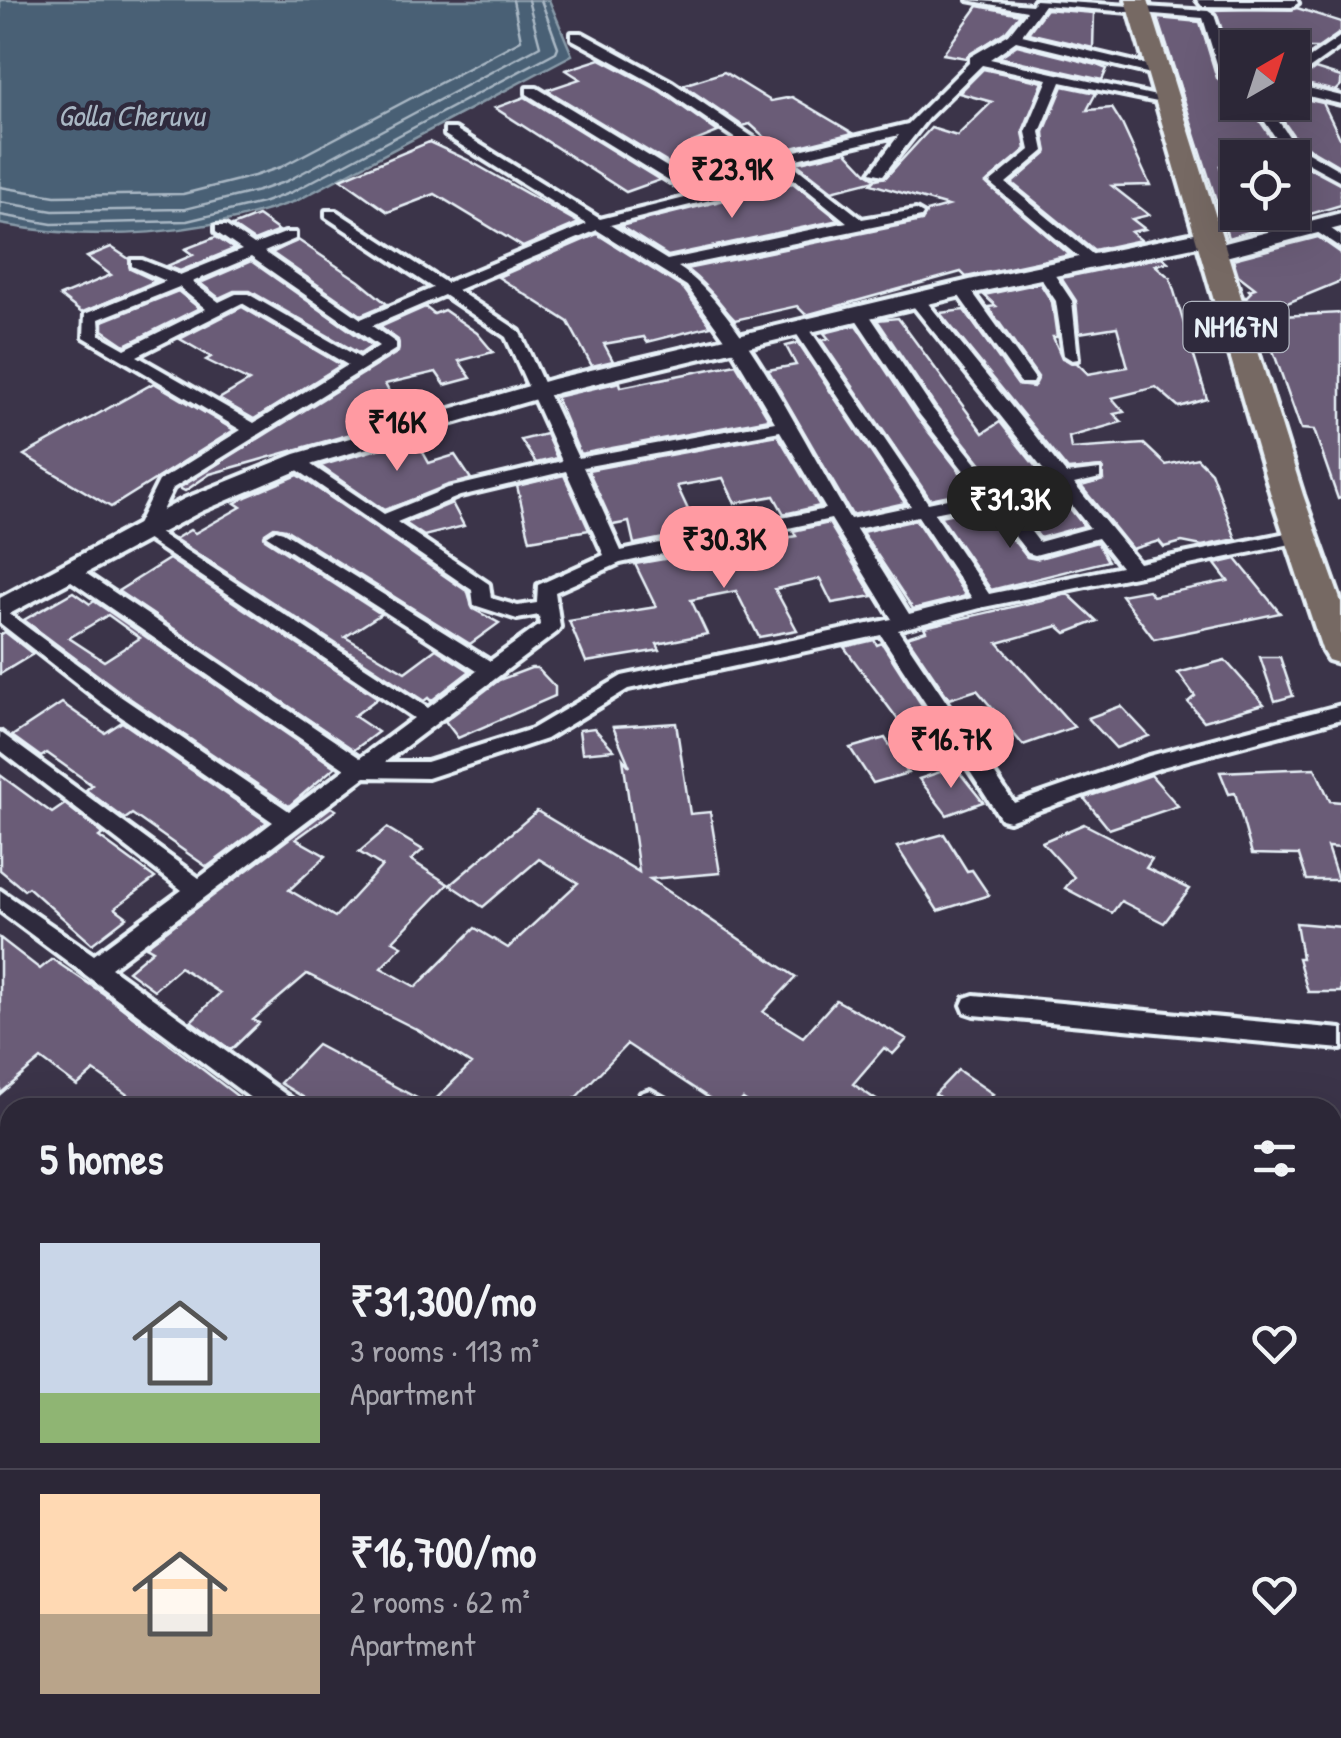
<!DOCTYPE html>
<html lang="en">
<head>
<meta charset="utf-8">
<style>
  body { margin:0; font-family:"Patrick Hand",sans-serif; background:#342f3f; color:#f1f3f6; height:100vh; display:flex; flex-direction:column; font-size:38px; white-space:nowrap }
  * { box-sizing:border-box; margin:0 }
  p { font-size:32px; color:#a6a5ad }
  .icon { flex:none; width:55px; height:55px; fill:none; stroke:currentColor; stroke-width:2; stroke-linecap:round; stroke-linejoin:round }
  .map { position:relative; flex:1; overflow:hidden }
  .panel { position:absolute; left:0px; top:1098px; width:1342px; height:642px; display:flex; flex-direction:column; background:#2c2737; border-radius:30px 30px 0 0; box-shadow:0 10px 40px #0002,0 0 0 2px #484452 }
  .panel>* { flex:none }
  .needle { width:65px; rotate:39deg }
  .controls { position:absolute; left:1220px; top:30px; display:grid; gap:20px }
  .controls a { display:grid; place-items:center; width:90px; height:90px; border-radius:0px; background:#2c2737; box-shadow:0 10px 40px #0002,0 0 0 2px #484452; font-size:50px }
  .price { position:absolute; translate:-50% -85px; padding:0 22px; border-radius:35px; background:#ff9aa2; color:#111; font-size:32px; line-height:65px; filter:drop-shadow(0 2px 5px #0008) }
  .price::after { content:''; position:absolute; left:50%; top:60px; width:30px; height:22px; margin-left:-15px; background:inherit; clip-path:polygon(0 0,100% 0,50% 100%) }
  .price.active { background:#222; color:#fff }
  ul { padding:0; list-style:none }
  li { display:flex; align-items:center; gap:30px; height:250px; padding:0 40px }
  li+li { border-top:2px solid #484452 }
  li span { display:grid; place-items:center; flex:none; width:280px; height:200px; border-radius:0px; color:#555 }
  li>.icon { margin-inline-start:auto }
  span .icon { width:120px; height:120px; fill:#fffc; stroke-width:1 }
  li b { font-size:42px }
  h2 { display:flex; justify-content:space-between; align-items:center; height:120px; padding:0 40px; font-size:42px }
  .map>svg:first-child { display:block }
  .water { fill:#4a6175; stroke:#899ba9; stroke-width:2.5 }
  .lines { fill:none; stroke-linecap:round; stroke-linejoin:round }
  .shore { stroke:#a9b7c4; stroke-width:2.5 }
  .building { fill:#6a5b77; stroke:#e8f1f8; stroke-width:2.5; fill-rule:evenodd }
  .street-casing { stroke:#e8f1f8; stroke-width:8 }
  .secondary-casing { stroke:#e8f1f8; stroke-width:8 }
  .highway-casing { stroke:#e8f1f8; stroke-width:8 }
  .street { fill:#2f2a3d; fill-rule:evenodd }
  .secondary { fill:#2f2a3d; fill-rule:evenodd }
  .highway { fill:#766964; fill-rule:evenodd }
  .labels { text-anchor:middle; stroke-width:9; stroke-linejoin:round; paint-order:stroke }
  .far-water-label { font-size:30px; font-style:italic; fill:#a9b7c4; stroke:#2f2a3d }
  .shield { fill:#2f2a3d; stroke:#b0b5c0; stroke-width:2.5 }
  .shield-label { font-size:30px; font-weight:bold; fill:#e8f1f8 }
</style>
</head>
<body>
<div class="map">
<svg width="1341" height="1738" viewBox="0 0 1341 1738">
  <rect width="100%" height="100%" fill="#3b3449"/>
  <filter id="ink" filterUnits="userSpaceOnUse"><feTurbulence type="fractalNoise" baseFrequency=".01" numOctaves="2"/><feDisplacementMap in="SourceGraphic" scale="20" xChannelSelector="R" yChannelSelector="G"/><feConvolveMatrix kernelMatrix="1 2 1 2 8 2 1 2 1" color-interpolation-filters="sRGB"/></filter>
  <g filter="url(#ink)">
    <!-- water -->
    <path class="water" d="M0,0H549L572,55L296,201C201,235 99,243 0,224Z"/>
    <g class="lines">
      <!-- shore -->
      <g class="shore">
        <polyline points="0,187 55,196 183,194 254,176 281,167 521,40 513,0"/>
        <polyline points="0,202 53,211 185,209 258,191 287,181 540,46 528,0"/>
        <polyline points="0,215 52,224 187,221 262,203 292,192 556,52 558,47 541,0"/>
      </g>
    </g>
    <!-- building -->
    <g class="building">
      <polygon points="978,6 1020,14 1006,31 966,58 943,54"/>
      <polygon points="1297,8 1341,22 1341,32 1318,48 1238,48 1238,73 1213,10"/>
      <polygon points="1046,9 1094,13 1093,48 1028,33"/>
      <polygon points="1158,18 1200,22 1217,78 1226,84 1238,80 1238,102 1292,102 1292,96 1323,103 1341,140 1341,167 1297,141 1272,105 1256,105 1254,112 1281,152 1290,158 1238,158 1238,166 1220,166 1236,212 1292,212 1292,159 1341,185 1341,205 1228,238"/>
      <polygon points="1017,45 1097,65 1107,69 1102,80 999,57"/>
      <polygon points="600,59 660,91 718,132 693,142 719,159 683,172 547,90 580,79 566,70"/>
      <polygon points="983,69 1043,82 1023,131 1026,149 986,183 1070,255 966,277 961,272 806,315 797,306 735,320 686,269 922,221 926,212 948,206 871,184 875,180 832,191 796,163 846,151 868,174 876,179 886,177 931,128 957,136 992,102 959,93"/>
      <polygon points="1315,69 1341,77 1341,85 1335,91 1298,82"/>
      <polygon points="724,72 771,101 792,97 853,133 780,151 750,124 743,126 683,85"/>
      <polygon points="1063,86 1096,93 1087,110 1112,108 1122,124 1150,185 1112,186 1149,215 1132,219 1145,229 1131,232 1141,240 1094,250 1012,183 1046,154 1044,132"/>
      <polygon points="525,97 660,180 626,192 495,108"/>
      <polygon points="429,142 468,160 579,223 523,247 435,194 388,212 341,179"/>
      <polygon points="793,183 839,220 668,256 620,226"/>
      <polygon points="258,216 279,231 254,241 232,226"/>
      <polygon points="597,234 684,289 711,326 647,342 644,337 604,344 613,361 592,366 568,322 498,277"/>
      <polygon points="216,237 234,249 180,271 167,266 193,255 185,249"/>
      <polygon points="1318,237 1341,253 1341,281 1263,313 1245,298 1251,292 1249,290 1255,288 1238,275 1233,259"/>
      <polygon points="298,240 359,281 387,304 361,315 272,253"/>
      <polygon points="111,247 129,259 130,269 156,281 82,313 60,296 111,275 87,257"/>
      <polygon points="1162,257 1168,262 1155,265 1170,278 1207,399 1179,407 1156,387 1112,398 1124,412 1114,414 1122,422 1069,437 1071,449 1144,444 1166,465 1197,458 1211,472 1236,539 1202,546 1182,542 1164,547 1159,541 1132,549 1081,486 1103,480 1102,467 1068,470 940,313 964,310 1018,385 1033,387 1038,377 988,307 996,306 984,295 1040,283 1052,302 1057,337 1053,337 1062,358 1077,363 1088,374 1128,367 1117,327 1079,333 1076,301 1061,278"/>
      <polygon points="251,261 372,346 360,354 250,291 234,291 219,298 200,283"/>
      <polygon points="178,291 199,308 125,345 103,330 103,321"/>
      <polygon points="242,307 341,365 254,419 219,399 249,381 206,360 211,357 180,339"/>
      <polygon points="425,307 434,314 444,310 477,333 493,352 459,361 471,378 445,385 436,372 385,384 404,419 210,474 185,491 179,488 398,352 398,340 380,327"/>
      <polygon points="1341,313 1341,498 1338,499 1314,430 1301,429 1261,317"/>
      <polygon points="898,318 983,433 1000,422 1043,476 998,485 935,406 877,320"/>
      <polygon points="856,325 917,417 974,490 930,499 821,340 829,339 824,333"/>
      <polygon points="798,343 905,503 852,515 768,370 796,365 786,346"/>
      <polygon points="736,364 769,419 580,454 556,397 620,382 621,387"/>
      <polygon points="154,383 234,430 111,507 24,455"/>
      <polygon points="546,434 557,458 536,463 521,440"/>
      <polygon points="778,435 820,506 784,514 774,496 735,503 723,478 677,486 698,531 634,544 629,522 613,525 588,470"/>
      <polygon points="415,438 429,463 455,455 471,479 384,510 320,466"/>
      <polygon points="298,475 468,592 473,609 499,623 470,644 285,529 274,527 265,533 265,539 381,614 345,637 405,672 436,649 470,671 431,701 428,698 424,701 175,539 190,530 195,533 241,507 235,503 248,496"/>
      <polygon points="564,475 589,530 530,540 517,486"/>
      <polygon points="1056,491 1084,526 1040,538 1012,500"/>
      <polygon points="452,503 464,526 424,536 405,523"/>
      <polygon points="986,506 1027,557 1036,559 1097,542 1108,561 991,590 940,516"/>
      <polygon points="916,520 966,596 913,609 862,532"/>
      <polygon points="829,523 873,596 832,603 820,579 775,589 797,630 759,637 736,591 691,600 707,634 657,644 660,650 586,662 569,621 656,607 635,564 796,536 793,531"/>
      <polygon points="169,559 378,698 354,716 378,732 354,750 118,591"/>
      <polygon points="1236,559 1280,613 1154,639 1121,595 1148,590 1153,596 1228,581 1215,564"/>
      <path d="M73,592L90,604L94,601L335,767L289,806L119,691L24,620ZM108,615L140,638L104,661L69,638Z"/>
      <polygon points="1068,594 1097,621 1066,633 1058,626 998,643 1074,727 1023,745 977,690 949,699 907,637 926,631 924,627"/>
      <polygon points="5,632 33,654 0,674 0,635"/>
      <polygon points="874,640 877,645 882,643 927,713 899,721 844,647"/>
      <polygon points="1260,657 1280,657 1293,696 1275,701"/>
      <polygon points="1225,660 1264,704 1204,721 1188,702 1195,696 1178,673"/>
      <polygon points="531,668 537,668 555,687 555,696 458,738 445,721 499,680"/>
      <polygon points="62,703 105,733 122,722 267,822 207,867 132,814 125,819 86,790 92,785 47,753 41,757 12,736"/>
      <polygon points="1121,706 1149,736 1116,748 1088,718"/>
      <polygon points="676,723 690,814 710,812 720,873 650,879 796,977 763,1012 803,1037 836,1000 907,1039 893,1054 884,1048 853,1084 888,1108 756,1108 743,1099 735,1108 724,1108 627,1044 566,1108 551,1098 542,1108 321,1108 280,1083 317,1045 430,1105 471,1064 418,1030 307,974 253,1020 259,1023 231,1050 191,1021 220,993 180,967 154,990 128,971 153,950 146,946 331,807 336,810 296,839 326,856 289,890 335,917 382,866 359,852 387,828 423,850 411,860 448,884 393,941 402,946 381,968 416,987 475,928 508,948 578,883 539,859 483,907 450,885 537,811 639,872 623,759 630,767 613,727"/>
      <polygon points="594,728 614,750 582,753 579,730"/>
      <polygon points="885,738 908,773 873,783 850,748"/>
      <polygon points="955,767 983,802 947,815 919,779"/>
      <polygon points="1315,768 1330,801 1341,802 1341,848 1327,847 1338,880 1307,880 1299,855 1252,854 1235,793 1229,794 1220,772"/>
      <polygon points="0,775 52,813 65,804 103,834 99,837 155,878 115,908 127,917 92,944 28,887 24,890 0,870"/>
      <polygon points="1151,775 1178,806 1109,829 1084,798"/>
      <polygon points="1084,824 1152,859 1146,868 1190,889 1164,923 1121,901 1112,913 1065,888 1074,877 1042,842"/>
      <polygon points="944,834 967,871 972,870 989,895 938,911 897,847"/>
      <polygon points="1296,923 1341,927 1341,992 1308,992 1298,958 1302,958"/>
      <polygon points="0,938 40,969 52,959 104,994 253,1108 146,1108 94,1071 77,1086 41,1059 0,1094"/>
      <polygon points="958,1070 993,1094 980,1108 954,1108 935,1094"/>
    </g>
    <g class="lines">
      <defs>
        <g id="street">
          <path d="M968,0L1032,5L1035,0L1208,11L1214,15L1235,77L1228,81L1221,77L1203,18L1044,5L1022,35L1164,69L1166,72L1159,76L1016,41L990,59L1174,100L1167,104L1061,82L1040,132L1044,151L1006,183L1097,258V264H1087L990,183L1030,150L1026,132L1048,79L982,65L928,118L883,175L871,172L899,135L788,161L862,219L916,210L923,214L921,217L678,267C739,305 810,455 850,519L911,506L792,327L794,324H806L928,503L981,492L920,415L852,313L860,308L866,310L932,408L997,489L1050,478L910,302L908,299L916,294L922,296L1066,474L1100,470V478L1074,484L1139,563L1301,530L1310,536L1301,542L984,607L898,630L1014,803L1149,756L1341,705V719L1162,767L1009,821L1001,819L881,635L628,689L546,739L428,778L365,777L111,968L293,1100L296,1108H264L0,911V890L94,955L182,890L0,750V732L199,878L273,822L103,704L0,623V607L117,694L289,811L345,769L61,574V566H75L360,758L414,718L134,531L159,481L241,430L84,337L85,314L166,281L132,266V260H142L180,275L242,250L216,232V226H226L254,245L285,233H295V239L264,252L361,319L433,288L326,217V211H336L446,283L587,224L445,135V129H455L600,219L693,196L527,94V88H537L708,192L785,173L662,88L572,39V33H582L672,82L779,155L908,124L970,62V57L1009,34L1027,11ZM794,179L847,222L667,260L610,225ZM597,230L687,286L728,343L775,422L578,458L519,331L457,290ZM251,257L379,346L360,358L248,294H236L219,302L192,282ZM179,287L206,309L125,349L100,335L99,319ZM444,295L506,337L562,461L448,488L384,514L301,458H289L286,462L472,590L474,605L517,619L539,615L540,625L490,661L283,532L276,530L267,536L477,671L428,708L153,529L173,488L396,349V343L372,326ZM242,303L348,365L254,423L137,356ZM780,431L826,509L621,551L583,467ZM566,471L604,555L538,585L537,603L518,606L491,598L489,584L397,522L460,496ZM1057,487L1090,528L1039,542L1005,498ZM988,502L1028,553L1035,555L1098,538L1121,567L989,594L934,513ZM918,516L972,598L909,614L856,529ZM831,519L892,619L622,676L532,729L427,762H385L557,632L560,627L555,592L620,563Z"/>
          <polygon points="1197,0 1296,0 1298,3 1292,7 1202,6"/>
          <polygon points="1341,36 1341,46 1292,81 1292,70"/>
          <polygon points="1292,84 1341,96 1341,104 1292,92"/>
          <polygon points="1259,107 1269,107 1294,144 1341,171 1341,181 1284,150 1257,110"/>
          <polygon points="1314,224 1324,224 1341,236 1341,248 1314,230"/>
          <polygon points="1038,268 1050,268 1072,301 1078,359 1072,360 1064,355 1056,301 1036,271"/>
          <polygon points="956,286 968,286 1035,379 1033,383 1021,383 954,289"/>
          <polygon points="974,995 1341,1029 1341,1049 974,1015 965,1012 962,1005 965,998"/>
          <polygon points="650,1090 668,1100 671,1108 631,1108 641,1093"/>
          <polygon points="10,1463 10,1498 0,1502 0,1468"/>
          <polygon points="1332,1571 1341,1574 1341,1607 1332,1604"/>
          <polygon points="524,1730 562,1730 559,1738 521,1738"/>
          <polygon points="1162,1730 1202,1730 1205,1738 1165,1738"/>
        </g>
        <g id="secondary">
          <polygon points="1341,213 1341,227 1214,260 1203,253 1206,248"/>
          <polygon points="1209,230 1217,232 1220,237 1217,242 974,293 560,392 313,464 202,511 0,619 0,598 184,499 295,454 553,379 974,279"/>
        </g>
        <polygon id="highway" points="1126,0 1148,0 1303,495 1341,602 1341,664 1328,660 1323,652 1271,495"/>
      </defs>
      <!-- street casing -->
      <use href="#street" class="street-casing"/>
      <!-- secondary casing -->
      <use href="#secondary" class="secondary-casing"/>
      <!-- highway casing -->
      <use href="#highway" class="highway-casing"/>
      <!-- street -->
      <use href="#street" class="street"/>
      <!-- secondary -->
      <use href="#secondary" class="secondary"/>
      <!-- highway -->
      <use href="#highway" class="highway"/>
    </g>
  </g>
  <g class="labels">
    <!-- far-water labels -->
    <g class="far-water-label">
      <text x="131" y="126">Golla Cheruvu</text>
    </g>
    <!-- shield labels -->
    <rect class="shield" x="1183.5" y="302" width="105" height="50" rx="8"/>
    <g class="shield-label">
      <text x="1236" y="337">NH167N</text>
    </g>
  </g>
</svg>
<div class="controls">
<a><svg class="needle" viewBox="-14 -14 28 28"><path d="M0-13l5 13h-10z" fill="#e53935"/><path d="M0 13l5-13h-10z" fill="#a6a5ad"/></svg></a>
<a><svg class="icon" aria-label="locate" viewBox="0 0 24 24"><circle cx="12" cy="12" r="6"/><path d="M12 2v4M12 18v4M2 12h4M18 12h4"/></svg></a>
</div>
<b class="price" style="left:732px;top:221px">₹23.9K</b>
<b class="price" style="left:397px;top:474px">₹16K</b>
<b class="price active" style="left:1010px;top:551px">₹31.3K</b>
<b class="price" style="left:724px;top:591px">₹30.3K</b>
<b class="price" style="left:951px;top:791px">₹16.7K</b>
<section class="panel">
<h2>5 homes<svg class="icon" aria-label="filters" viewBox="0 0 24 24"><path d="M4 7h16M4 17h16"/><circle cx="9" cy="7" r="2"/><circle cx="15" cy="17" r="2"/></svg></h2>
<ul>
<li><span style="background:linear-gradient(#c9d6e8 75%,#8fb573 0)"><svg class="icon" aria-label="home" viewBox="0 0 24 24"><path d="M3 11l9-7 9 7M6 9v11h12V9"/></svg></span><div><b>₹31,300/mo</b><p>3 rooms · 113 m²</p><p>Apartment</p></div><svg class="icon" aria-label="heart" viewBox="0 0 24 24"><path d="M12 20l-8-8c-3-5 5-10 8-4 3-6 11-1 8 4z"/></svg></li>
<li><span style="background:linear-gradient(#ffd9b3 60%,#b9a48a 0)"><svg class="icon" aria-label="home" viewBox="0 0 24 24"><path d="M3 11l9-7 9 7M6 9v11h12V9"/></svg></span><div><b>₹16,700/mo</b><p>2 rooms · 62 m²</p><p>Apartment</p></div><svg class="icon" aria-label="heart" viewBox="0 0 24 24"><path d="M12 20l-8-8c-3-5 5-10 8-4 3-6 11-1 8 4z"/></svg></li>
</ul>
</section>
</div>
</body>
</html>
